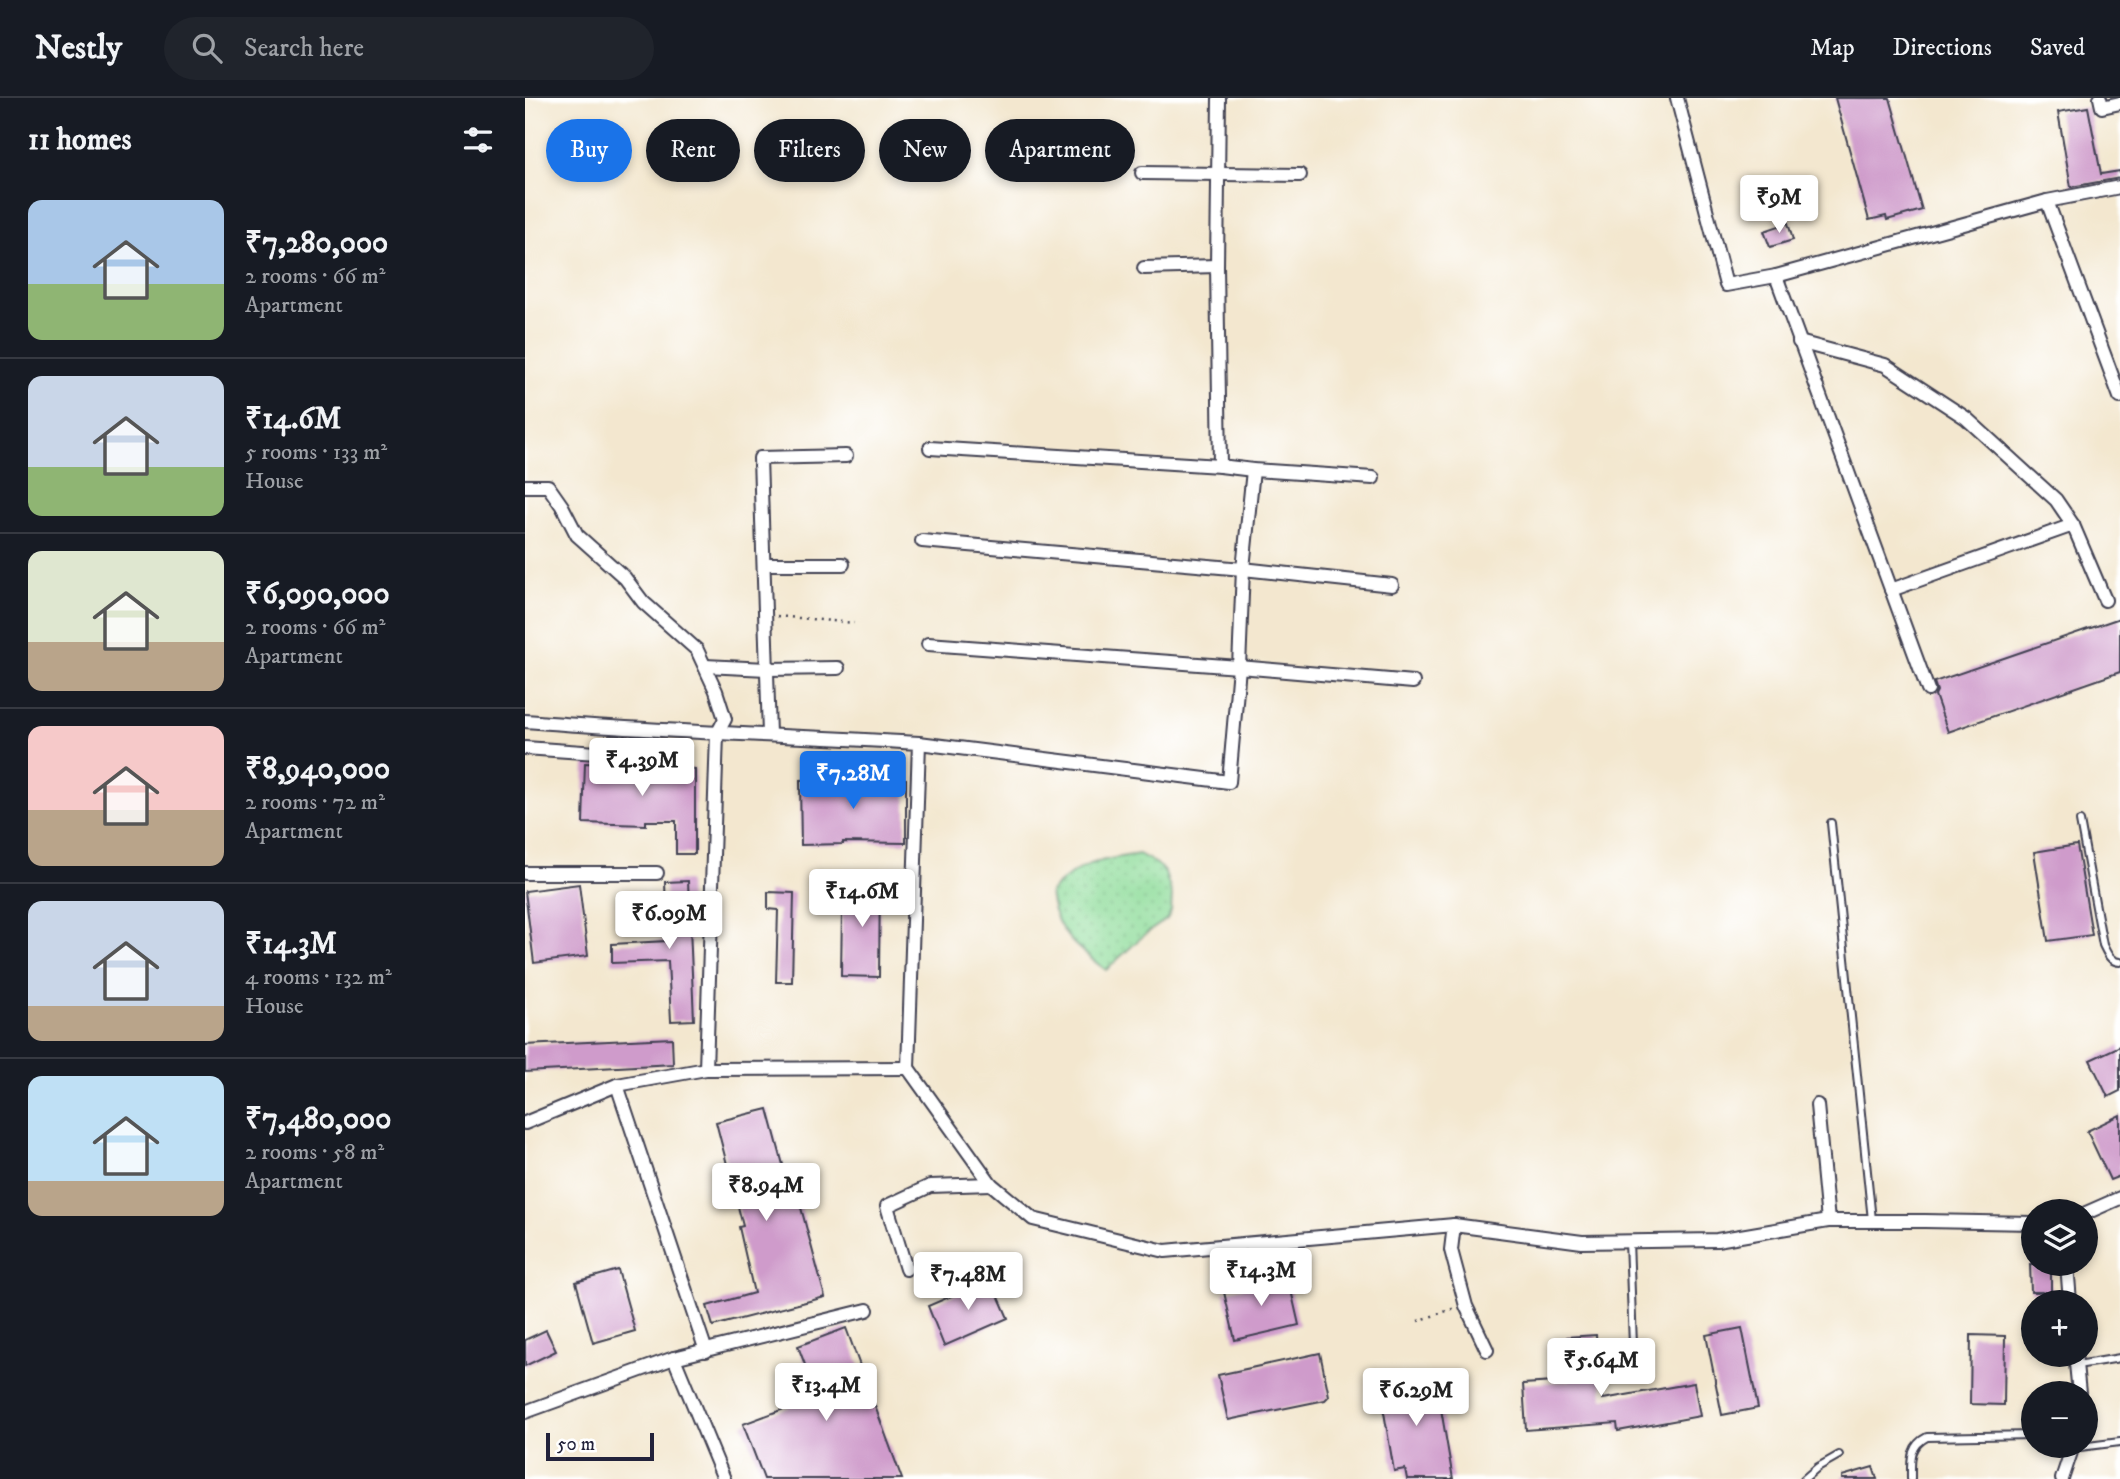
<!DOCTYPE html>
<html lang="en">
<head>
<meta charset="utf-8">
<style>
  body { margin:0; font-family:"IM FELL DW Pica",serif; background:#20242c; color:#f1f3f6; height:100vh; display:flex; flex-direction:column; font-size:26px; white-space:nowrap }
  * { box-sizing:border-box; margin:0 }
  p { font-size:23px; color:#9ea1a6 }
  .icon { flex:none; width:38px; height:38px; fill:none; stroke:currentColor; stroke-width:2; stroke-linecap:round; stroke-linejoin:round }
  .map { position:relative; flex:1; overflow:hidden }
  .sheet { display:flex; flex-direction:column; background:#171b24; width:525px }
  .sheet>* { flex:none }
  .top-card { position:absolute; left:21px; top:21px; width:665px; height:63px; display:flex; gap:14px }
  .buttons { position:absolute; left:1496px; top:1101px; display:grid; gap:14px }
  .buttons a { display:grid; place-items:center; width:77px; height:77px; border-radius:50%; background:#171b24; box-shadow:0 4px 10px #0003; font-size:35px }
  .scale { position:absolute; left:21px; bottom:18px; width:108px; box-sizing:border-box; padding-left:7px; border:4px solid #22223b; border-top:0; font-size:19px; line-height:24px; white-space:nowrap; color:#22223b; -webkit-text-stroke:5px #fff; paint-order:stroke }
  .price { position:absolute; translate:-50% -60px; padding:0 16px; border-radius:7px; background:#fff; color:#222; font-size:23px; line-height:46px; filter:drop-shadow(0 2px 4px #0008) }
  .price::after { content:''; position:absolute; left:50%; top:42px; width:21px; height:16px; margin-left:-10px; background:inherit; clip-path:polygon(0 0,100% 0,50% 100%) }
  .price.active { background:#1a73e8; color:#fff }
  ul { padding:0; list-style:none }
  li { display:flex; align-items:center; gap:21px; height:175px; padding:0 28px }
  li+li { border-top:2px solid #363941 }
  li span { display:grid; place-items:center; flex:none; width:196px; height:140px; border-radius:14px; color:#555 }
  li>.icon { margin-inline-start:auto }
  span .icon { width:84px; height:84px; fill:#fffc; stroke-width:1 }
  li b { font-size:30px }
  h2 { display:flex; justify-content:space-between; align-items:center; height:84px; padding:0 28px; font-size:30px }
  .pill { padding:0 24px; border-radius:32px; background:#171b24; box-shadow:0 4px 10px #0003; font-size:24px; line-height:63px }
  .pill.active { background:#1a73e8; color:#fff }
  header { display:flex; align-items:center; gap:42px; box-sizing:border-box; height:98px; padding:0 35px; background:#171b24; border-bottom:2px solid #363941 }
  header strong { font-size:33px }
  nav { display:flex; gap:38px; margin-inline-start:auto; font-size:24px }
  .search { width:490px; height:63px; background:#20242c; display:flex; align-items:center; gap:18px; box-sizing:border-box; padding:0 24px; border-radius:38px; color:#9ea1a6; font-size:26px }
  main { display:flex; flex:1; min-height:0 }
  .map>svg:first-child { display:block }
  .green { fill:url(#green-dots); stroke:#59806b; stroke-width:2 }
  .building { fill:#cf9bcb }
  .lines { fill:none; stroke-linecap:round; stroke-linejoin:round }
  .service-casing { stroke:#414051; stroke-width:10 }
  .minor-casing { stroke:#414051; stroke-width:16 }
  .path { stroke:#414051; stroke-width:2.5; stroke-dasharray:2 5; stroke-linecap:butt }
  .service { stroke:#fff; stroke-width:6 }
  .minor { stroke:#fff; stroke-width:12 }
</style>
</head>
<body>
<header>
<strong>Nestly</strong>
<div class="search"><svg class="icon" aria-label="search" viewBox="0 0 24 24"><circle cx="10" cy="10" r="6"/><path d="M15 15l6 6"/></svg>Search here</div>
<nav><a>Map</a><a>Directions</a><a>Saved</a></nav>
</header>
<main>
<section class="sheet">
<h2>11 homes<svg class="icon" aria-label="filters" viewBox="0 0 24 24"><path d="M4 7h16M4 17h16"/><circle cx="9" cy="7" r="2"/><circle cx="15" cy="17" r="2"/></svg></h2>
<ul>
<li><span style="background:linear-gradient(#a9c7e8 60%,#8fb573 0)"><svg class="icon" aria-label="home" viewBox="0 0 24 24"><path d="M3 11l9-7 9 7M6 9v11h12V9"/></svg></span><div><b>₹7,280,000</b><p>2 rooms · 66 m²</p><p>Apartment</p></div></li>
<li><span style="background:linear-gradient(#c9d6e8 65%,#8fb573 0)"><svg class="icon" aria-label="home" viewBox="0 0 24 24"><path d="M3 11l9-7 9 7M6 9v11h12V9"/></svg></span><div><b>₹14.6M</b><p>5 rooms · 133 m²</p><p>House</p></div></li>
<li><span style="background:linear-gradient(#dfe7d0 65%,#b9a48a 0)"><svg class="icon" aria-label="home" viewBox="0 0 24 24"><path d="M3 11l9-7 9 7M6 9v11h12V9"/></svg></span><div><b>₹6,090,000</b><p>2 rooms · 66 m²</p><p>Apartment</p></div></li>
<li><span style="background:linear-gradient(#f6c9c9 60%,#b9a48a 0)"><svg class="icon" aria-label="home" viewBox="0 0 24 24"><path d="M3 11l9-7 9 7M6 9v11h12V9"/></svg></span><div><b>₹8,940,000</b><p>2 rooms · 72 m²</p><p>Apartment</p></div></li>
<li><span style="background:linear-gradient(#c9d6e8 75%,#b9a48a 0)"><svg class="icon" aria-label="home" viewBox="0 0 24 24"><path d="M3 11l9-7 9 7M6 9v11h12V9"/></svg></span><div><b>₹14.3M</b><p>4 rooms · 132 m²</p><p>House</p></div></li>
<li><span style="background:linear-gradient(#bfe0f5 75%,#b9a48a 0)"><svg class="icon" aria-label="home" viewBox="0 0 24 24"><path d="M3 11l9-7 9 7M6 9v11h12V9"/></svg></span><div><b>₹7,480,000</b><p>2 rooms · 58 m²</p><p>Apartment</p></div></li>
</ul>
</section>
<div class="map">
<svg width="1595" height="1381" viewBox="0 0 1595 1381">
  <defs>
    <pattern id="green-dots" width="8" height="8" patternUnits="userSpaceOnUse" patternTransform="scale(1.75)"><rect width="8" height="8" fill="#90dd9b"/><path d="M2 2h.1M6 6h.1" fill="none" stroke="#7cbd86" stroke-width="1.8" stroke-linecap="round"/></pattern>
  </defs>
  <rect width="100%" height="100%" fill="#fff"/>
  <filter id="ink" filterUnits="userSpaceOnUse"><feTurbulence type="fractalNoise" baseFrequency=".0143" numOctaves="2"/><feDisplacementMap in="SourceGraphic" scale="14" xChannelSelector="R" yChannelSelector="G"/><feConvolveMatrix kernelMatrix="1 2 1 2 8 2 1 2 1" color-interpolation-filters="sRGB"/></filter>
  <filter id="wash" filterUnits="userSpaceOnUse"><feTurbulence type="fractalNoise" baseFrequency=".00686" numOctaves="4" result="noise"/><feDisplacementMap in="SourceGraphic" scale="28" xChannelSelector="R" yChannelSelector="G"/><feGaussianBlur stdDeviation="1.57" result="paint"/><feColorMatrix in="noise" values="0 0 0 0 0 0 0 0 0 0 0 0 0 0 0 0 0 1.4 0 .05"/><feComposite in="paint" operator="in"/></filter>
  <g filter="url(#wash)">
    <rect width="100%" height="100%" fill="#f3e7cf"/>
    <!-- green -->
    <path class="green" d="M614,756L632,766L640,775L647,797L646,813L642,821L619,837L581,872C551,850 529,833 525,794C555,764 573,762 614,756Z"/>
    <g id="blocks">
      <!-- building -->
      <g class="building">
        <polygon points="1310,0 1365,0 1397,112 1362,122 1361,118 1344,122"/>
        <polygon points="1563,9 1576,76 1595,73 1595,80 1546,89 1533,14"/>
        <polygon points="1263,125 1268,142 1245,149 1239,133"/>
        <polygon points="1595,520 1595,574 1423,634 1410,597 1412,593 1409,584"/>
        <polygon points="60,665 170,671 170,756 151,756 151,723 121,723 121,727 58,725"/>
        <polygon points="337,680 381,681 381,745 318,744 318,746 276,747 275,682"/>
        <polygon points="1552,747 1567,837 1523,843 1509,754"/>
        <polygon points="326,777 355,778 354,879 316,878 317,811 325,811"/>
        <polygon points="163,783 169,922 146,923 143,863 87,865 87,846 142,843 140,784"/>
        <polygon points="54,786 63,858 9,865 0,793"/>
        <polygon points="243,794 269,795 267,884 251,884 253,812 243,811"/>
        <polygon points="147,940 148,966 0,974 0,947"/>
        <polygon points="1595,948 1595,993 1583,999 1565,962"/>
        <polygon points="243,1011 268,1104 275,1106 300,1199 188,1228 182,1208 229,1195 214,1129 218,1128 191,1024"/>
        <polygon points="1595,1017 1595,1078 1585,1082 1562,1033"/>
        <polygon points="1505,1166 1526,1166 1526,1194 1506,1194"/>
        <polygon points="93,1172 110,1233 68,1245 51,1184"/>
        <polygon points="763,1179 774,1227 710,1242 699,1194"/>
        <polygon points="466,1181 483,1220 419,1248 403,1208"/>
        <polygon points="321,1230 377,1381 239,1381 218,1326 292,1299 273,1248"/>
        <polygon points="1217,1230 1233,1310 1197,1317 1181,1237"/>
        <polygon points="21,1232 31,1253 0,1268 0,1242"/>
        <polygon points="1071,1237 1074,1280 1077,1279 1078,1301 1169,1285 1175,1318 1093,1333 1092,1325 1001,1332 998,1286 1045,1283 1042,1239"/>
        <polygon points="1446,1237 1480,1238 1479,1307 1445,1306"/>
        <polygon points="795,1255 804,1298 800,1302 703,1322 693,1277"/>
        <polygon points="910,1276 928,1381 882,1381 880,1371 869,1373 854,1285"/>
        <polygon points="1348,1369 1352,1381 1317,1381 1317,1378"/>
      </g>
    </g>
  </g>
  <g filter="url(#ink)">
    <use href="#blocks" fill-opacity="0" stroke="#414051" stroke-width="2"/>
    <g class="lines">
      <defs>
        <g id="service">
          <path d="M1555,723L1578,847C1582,855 1585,864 1595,864"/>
          <polyline points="1306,725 1347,1122"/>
          <polyline points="1104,1143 1108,1247"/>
          <polyline points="1552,1267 1595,1260"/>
          <polyline points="1547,1350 1595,1344"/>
          <polyline points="1279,1381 1293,1369 1314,1357"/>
          <path d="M1386,1381C1386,1363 1384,1348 1402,1339L1508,1337"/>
        </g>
        <g id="minor">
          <polyline points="694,0 692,168 695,368 728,372 848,380"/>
          <polyline points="1152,0 1201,187 1251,178 1522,103 1595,89"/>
          <polyline points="1575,0 1577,9 1595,5"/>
          <polyline points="617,75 775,77"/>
          <polyline points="1522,103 1595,299"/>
          <polyline points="619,170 692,168"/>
          <polyline points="1251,178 1403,592"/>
          <polyline points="1274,244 1360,267 1441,320 1531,402 1548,427 1580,502"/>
          <polyline points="405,350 695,368"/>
          <polyline points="0,388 23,388 37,408 52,437 100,480 118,504 172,552 191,593 200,621 192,636 181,971"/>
          <polyline points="397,443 718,471 867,487"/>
          <polyline points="239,466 318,466"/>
          <polyline points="1366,492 1548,427"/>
          <polyline points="403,546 714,569 718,471 728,372"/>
          <polyline points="180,568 242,571 313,570"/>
          <path d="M0,623C131,634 263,637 394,645L383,970L466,1086L508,1121L640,1153L929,1127L1057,1144L1192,1142L1303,1123H1400L1508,1125"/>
          <polyline points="244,636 235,360 321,358"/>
          <polyline points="394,645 704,684 714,569 888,584"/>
          <polyline points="0,650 144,660"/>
          <polyline points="0,775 132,775"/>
          <polyline points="92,987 181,1253"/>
          <polyline points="1292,1007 1303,1123"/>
          <polyline points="0,1025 92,987 181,971 383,970"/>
          <polyline points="1561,1115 1595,1100"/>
          <polyline points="929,1127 926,1152 941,1208 962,1252"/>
          <polyline points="1542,1166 1545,1204"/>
          <polyline points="381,1171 362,1108 405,1088 466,1086"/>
          <polyline points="1550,1256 1554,1295"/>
          <polyline points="149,1260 199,1381"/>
          <polyline points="0,1314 149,1260 342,1212"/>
          <polyline points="1537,1381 1548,1348"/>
        </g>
      </defs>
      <!-- service casing -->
      <use href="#service" class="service-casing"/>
      <!-- minor casing -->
      <use href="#minor" class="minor-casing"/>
      <!-- path -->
      <g class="path">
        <polyline points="252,518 329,525"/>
        <polyline points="893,1223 930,1210"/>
      </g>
      <!-- service -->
      <use href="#service" class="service"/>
      <!-- minor -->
      <use href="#minor" class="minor"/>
    </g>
  </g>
</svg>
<div class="buttons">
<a><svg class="icon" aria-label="layers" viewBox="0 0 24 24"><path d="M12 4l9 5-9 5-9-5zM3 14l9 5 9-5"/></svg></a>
<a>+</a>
<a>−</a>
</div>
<div class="scale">50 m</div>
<b class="price" style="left:1254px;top:137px">₹9M</b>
<b class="price" style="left:117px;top:700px">₹4.39M</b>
<b class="price active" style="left:328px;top:713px">₹7.28M</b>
<b class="price" style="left:337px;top:831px">₹14.6M</b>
<b class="price" style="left:144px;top:853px">₹6.09M</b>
<b class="price" style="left:241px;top:1125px">₹8.94M</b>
<b class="price" style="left:736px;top:1210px">₹14.3M</b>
<b class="price" style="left:443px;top:1214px">₹7.48M</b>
<b class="price" style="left:1076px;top:1300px">₹5.64M</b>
<b class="price" style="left:301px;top:1325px">₹13.4M</b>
<b class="price" style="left:891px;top:1330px">₹6.29M</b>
<div class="top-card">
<a class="pill active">Buy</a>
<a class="pill">Rent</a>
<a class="pill">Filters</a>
<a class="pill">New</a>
<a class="pill">Apartment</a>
</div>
</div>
</main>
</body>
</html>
